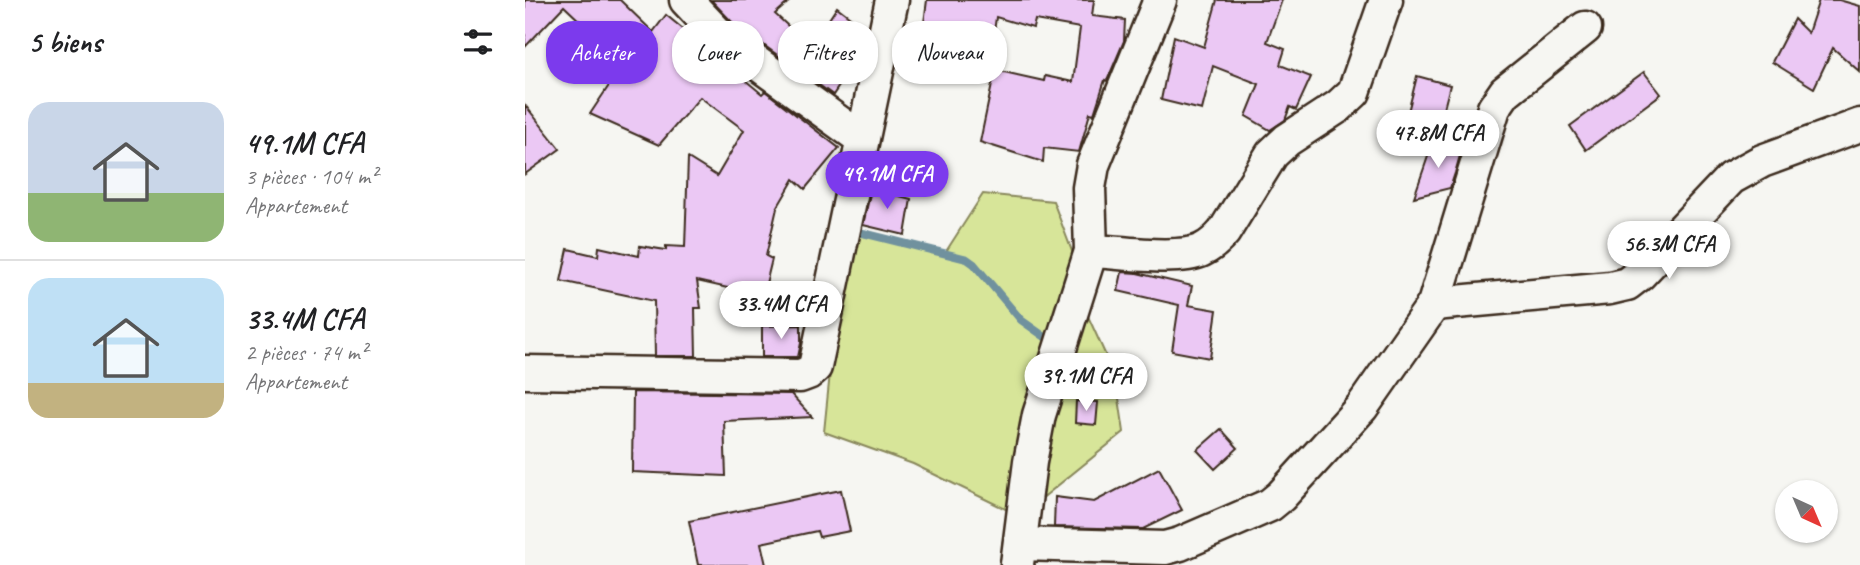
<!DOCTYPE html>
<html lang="fr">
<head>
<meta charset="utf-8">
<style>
  body { margin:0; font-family:Caveat,sans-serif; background:#f6f6f6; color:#202124; height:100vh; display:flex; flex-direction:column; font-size:26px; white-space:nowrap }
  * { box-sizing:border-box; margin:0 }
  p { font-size:23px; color:#757577 }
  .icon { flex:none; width:38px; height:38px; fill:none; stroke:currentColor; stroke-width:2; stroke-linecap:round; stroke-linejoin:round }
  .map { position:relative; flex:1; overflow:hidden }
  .sheet { display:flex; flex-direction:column; background:#fff; width:525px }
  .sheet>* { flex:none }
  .hud { position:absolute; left:21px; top:21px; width:665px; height:63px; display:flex; gap:14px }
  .needle { width:46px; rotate:136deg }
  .buttons { position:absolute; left:1250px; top:480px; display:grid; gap:14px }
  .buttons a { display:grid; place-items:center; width:63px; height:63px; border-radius:50%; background:#fff; box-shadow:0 2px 5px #0004; font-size:35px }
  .price { position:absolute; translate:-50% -60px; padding:0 16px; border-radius:24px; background:#fff; color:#222; font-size:23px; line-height:46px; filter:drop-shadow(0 2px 4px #0008) }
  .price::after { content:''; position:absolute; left:50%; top:42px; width:21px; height:16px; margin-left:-10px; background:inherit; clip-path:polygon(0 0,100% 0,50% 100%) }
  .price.active { background:#7c3aed; color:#fff }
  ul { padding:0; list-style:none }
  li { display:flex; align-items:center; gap:21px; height:175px; padding:0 28px }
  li+li { border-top:2px solid #e0e0e0 }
  li span { display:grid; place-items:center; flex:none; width:196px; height:140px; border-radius:21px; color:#555 }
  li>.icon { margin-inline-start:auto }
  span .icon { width:84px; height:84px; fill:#fffc; stroke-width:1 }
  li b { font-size:30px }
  h2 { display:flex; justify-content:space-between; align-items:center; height:84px; padding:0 28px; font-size:30px }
  .chip { padding:0 24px; border-radius:28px; background:#fff; box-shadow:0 2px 5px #0004; font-size:24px; line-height:63px }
  .chip.active { background:#7c3aed; color:#fff }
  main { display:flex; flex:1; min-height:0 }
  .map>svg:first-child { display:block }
  .green { fill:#d7e599; stroke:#89885c; stroke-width:2 }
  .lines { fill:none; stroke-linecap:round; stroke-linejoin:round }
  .stream { stroke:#6f919e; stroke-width:8 }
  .building { fill:#ebc8f4; stroke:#3b2a1e; stroke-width:2 }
  .street-casing { stroke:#3b2a1e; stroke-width:37 }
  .street { stroke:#f6f6f2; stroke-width:32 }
</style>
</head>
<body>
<main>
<section class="sheet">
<h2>5 biens<svg class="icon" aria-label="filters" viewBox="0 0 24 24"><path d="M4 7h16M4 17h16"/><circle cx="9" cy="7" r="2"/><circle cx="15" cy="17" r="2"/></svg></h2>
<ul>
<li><span style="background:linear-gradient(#c9d6e8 65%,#8fb573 0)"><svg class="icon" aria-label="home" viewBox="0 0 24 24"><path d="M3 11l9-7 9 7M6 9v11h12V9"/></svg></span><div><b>49.1M CFA</b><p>3 pièces · 104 m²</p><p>Appartement</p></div></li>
<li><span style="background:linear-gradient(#bfe0f5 75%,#c2b280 0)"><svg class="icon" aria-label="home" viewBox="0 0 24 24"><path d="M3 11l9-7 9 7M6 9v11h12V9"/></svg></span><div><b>33.4M CFA</b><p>2 pièces · 74 m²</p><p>Appartement</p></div></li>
</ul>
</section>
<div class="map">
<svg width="1335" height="565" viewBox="0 0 1335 565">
  <rect width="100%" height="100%" fill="#f6f6f2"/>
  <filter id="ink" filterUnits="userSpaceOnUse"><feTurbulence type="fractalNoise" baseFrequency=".0143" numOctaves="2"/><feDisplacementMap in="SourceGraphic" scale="14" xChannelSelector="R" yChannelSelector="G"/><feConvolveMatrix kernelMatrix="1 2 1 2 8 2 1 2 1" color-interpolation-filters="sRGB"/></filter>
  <g filter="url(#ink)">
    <!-- green -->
    <polygon class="green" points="458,194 528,201 551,262 552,292 591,378 599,432 495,516 388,464 299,432 305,373 329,234 420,253"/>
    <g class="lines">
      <!-- stream -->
      <polyline class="stream" points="326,230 442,259 449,264 496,320 530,344"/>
    </g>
    <!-- building -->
    <g class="building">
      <polygon points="0,0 95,0 128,32 141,15 237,94 240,91 314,148 280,189 269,179 252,208 241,256 247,259 238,296 172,281 176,308 170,308 171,356 130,356 129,301 36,281 43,249 73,256 74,247 114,256 115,246 141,250 141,246 160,247 163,158 192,176 219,130 175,97 134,145 65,114 99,63 39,6 0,47"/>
      <polygon points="186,0 266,0 250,14 286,47 312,7 342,30 335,42 339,45 338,50 308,95 209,24"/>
      <polygon points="402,0 569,0 567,16 600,20 599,41 582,81 580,80 569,114 565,113 554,152 519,148 518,162 455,142 470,70 519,81 520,76 548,82 555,28 510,20 508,28 471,17 469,32 399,23"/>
      <polygon points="692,0 757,0 742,42 760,49 755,65 786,77 771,110 765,107 760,120 745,130 721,116 734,84 688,66 677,110 636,100 649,36 679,47"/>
      <polygon points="1294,0 1314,0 1335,6 1335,72 1308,48 1289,88 1247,62 1269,19 1283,33"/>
      <polygon points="1119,72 1136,94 1061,150 1045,126"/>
      <polygon points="892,76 925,85 911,140 879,128"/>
      <polygon points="0,105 35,149 0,174"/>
      <polygon points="908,142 936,152 930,173 925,188 889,197"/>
      <polygon points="347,185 364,189 363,193 386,199 380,235 338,225"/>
      <polygon points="597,272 612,273 667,286 663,305 692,310 685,358 647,351 654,305 593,291"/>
      <polygon points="276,325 276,343 273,357 237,357 237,326"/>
      <polygon points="108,392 266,394 287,417 199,421 201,476 107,472"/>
      <polygon points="551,401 573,402 571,425 550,423"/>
      <polygon points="696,429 713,448 690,469 672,450"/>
      <polygon points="634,468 657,510 618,529 529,527 530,497 569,502"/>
      <polygon points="316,490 325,531 294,537 292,531 236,543 241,565 173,565 164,521"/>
    </g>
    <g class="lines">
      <defs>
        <g id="street">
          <polyline points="161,0 197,38 337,139"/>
          <path d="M566,251C594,252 654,261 677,250C686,246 693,239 699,232L747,154L762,140L814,106L829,92L861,0"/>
          <polyline points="909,304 1085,288 1102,284 1115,274 1206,178 1237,161 1335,125"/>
          <polyline points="0,372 275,376 283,373 290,367 367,0"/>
          <polyline points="495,544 640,548 655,544 745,505 756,496 837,407 909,304 969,108 980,92 1060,28"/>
          <polyline points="492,564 505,462 514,415 566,251 564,188 568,165 635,0"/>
        </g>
      </defs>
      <!-- street casing -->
      <use href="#street" class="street-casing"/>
      <!-- street -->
      <use href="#street" class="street"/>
    </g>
  </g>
</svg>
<div class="buttons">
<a><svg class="needle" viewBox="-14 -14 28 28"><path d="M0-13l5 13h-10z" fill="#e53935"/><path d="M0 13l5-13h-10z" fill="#757577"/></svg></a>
</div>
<b class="price" style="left:913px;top:170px">47.8M CFA</b>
<b class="price active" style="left:362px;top:211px">49.1M CFA</b>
<b class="price" style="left:1144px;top:281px">56.3M CFA</b>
<b class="price" style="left:256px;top:341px">33.4M CFA</b>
<b class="price" style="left:561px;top:413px">39.1M CFA</b>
<div class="hud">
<a class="chip active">Acheter</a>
<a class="chip">Louer</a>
<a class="chip">Filtres</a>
<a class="chip">Nouveau</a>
</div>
</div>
</main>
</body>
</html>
